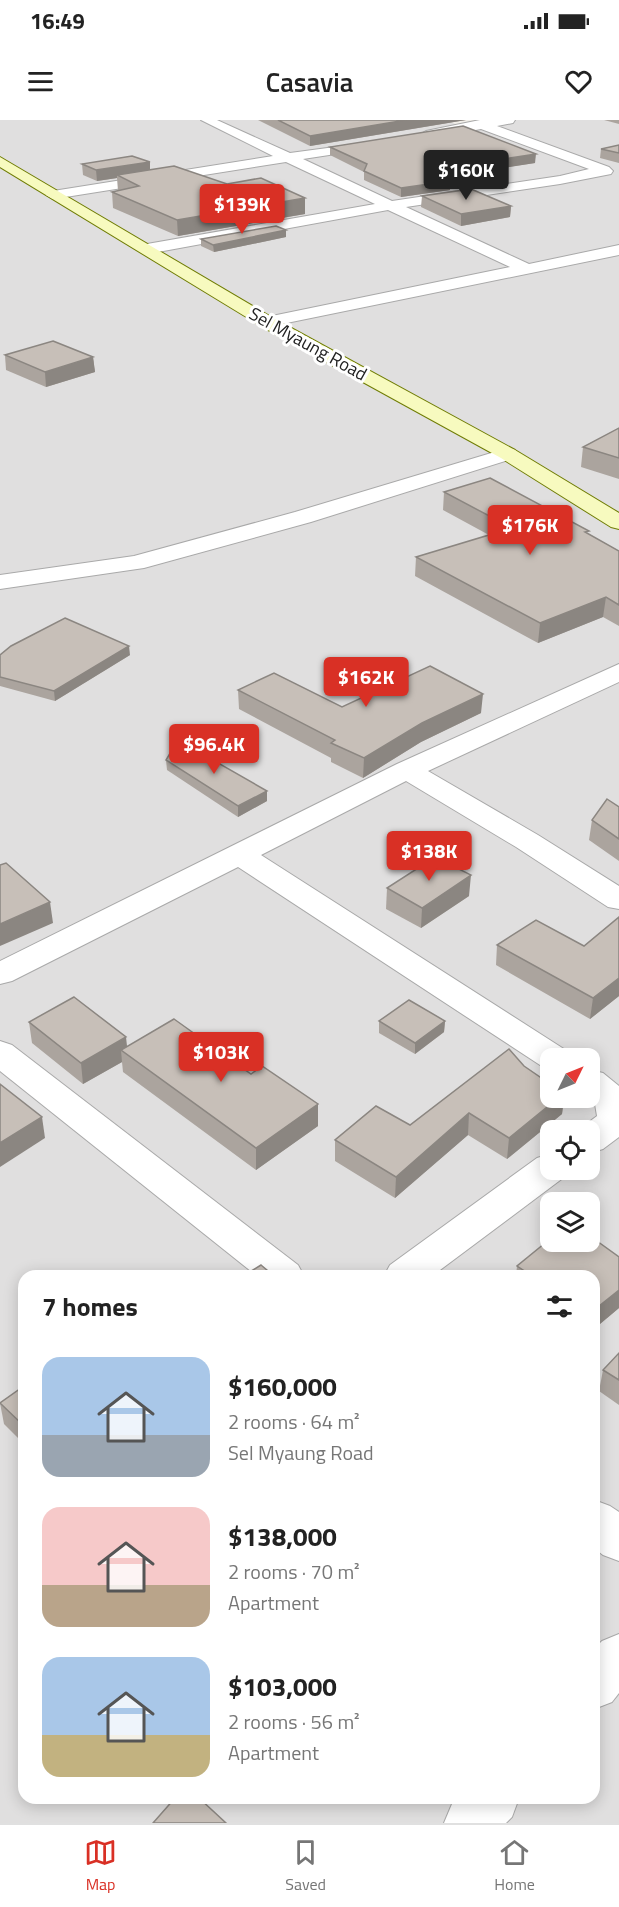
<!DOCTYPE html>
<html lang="en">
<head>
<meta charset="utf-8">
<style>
  body { margin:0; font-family:"Titillium Web",sans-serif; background:#f2f2f2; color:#222; height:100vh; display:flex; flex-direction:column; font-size:22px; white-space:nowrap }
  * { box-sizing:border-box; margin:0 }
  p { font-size:20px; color:#767676 }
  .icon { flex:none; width:33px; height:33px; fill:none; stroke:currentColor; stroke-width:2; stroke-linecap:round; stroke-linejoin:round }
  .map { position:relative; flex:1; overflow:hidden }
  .details { position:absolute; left:18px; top:1150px; width:582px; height:534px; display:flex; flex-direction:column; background:#fff; border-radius:18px; box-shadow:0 3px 15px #0003 }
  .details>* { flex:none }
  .needle { width:39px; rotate:47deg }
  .tools { position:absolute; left:540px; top:928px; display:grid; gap:12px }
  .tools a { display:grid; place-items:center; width:60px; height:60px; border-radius:12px; background:#fff; box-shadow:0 3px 15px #0003; font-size:30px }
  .price { position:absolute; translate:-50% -51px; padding:0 14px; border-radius:6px; background:#d93025; color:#fff; font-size:20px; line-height:39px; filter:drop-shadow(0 2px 3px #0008) }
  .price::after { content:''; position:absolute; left:50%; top:36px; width:18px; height:14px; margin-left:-9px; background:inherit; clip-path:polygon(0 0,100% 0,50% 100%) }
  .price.selected { background:#222; color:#fff }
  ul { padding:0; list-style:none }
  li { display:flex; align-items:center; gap:18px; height:150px; padding:0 24px }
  li span { display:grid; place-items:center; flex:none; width:168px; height:120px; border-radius:18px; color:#555 }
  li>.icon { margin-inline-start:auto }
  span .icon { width:72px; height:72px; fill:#fffc; stroke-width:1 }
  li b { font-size:26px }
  h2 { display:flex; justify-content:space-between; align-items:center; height:72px; padding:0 24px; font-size:26px }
  .status { display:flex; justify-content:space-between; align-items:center; height:42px; padding:0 30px; background:#fff; direction:ltr }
  .status svg { height:16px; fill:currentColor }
  header { display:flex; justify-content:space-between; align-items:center; height:78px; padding:0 24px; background:#fff; font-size:27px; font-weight:600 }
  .tab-bar { display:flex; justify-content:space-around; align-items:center; height:84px; border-top:2px solid #e0e0e0; background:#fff; font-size:16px; color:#767676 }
  .tab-bar a { display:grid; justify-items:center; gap:3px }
  .tab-bar .selected { color:#d93025 }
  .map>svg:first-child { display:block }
  .residential { fill:#e0dfdf; fill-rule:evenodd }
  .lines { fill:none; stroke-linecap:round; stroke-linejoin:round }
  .street-casing { stroke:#a9a9a9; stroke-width:2 }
  .secondary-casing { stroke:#707d05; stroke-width:2 }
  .street { fill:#fff; fill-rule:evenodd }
  .secondary { fill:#f7fabf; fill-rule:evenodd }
  .wall { fill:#aba49e }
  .shaded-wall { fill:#8b8681 }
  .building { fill:#c7bfb8; stroke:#8b8681; stroke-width:1.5 }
  .labels { text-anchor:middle; stroke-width:6; stroke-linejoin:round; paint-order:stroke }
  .far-street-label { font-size:18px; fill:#222; stroke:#fff }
</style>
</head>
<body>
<div class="status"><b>16:49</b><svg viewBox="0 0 49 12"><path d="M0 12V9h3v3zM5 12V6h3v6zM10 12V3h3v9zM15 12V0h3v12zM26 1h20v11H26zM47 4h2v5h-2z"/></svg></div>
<header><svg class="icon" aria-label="menu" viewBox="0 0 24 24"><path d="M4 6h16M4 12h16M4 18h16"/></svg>Casavia<svg class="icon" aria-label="heart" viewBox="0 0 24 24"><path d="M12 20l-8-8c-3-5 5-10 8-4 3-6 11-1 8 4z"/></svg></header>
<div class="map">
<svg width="619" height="1703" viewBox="0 0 619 1703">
  <rect width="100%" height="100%" fill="#f2efe9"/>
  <!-- residential -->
  <path class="residential" d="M0,0H445L461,6L497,0H619V1703H0ZM550,939H590V978H550ZM550,1011H590V1050H550ZM550,1083H590V1122H550ZM24,1156H594V1678H24Z"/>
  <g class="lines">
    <defs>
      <g id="street">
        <polygon points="201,0 217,0 290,33 380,21 382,24 375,28 303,39 392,81 560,56 589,49 481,9 426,19 419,15 426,11 480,0 515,0 513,3 497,6 609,47 613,51 611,54 560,64 406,87 529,144 619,125 619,135 267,207 261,206 258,202 261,198 267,197 510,147 388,90 147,134 139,129 147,124 375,84 286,42 53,79 46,75 53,71 273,36"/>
        <polygon points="508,328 515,330 518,334 515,338 311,402 144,448 0,469 0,455 134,436 295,392"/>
        <polygon points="619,544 619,562 428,651 538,715 619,766 619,789 608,787 516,727 406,661 261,735 567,931 573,939 550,939 550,949 543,947 238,747 12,861 0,864 0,841 397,644"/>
        <polygon points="0,921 12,925 298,1145 304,1156 257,1156 0,951"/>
        <polygon points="590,950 603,953 619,966 619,1017 603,1029 590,1033 590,1011 577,1011 597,996 595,984 587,978 590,978"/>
        <polygon points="550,1034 550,1050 568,1050 563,1058 432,1156 384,1156 390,1145 537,1038"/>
        <polygon points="594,1380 610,1386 619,1392 619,1441 603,1435 594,1428"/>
        <polygon points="619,1514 619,1573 612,1582 594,1589 594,1529 602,1521"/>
        <polygon points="457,1678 519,1678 512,1697 506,1703 444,1703 452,1684"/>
      </g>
      <polygon id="secondary" points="0,37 273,198 515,330 619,393 619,409 611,407 501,338 261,206 0,47"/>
    </defs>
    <!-- street casing -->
    <use href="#street" class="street-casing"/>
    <!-- secondary casing -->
    <use href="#secondary" class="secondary-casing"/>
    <!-- street -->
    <use href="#street" class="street"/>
    <!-- secondary -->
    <use href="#secondary" class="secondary"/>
  </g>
  <!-- wall -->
  <g class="wall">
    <polygon points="258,0 466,0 310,26"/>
    <polygon points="604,0 619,0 619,4"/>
    <polygon points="619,25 619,43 600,38 601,29"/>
    <polygon points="330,27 535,43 442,57 450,61 450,70 401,77 364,60 364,52 330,35"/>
    <polygon points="82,44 150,50 305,78 305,94 178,116 113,88 112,72 118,71 117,58 97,61 83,55"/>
    <polygon points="422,76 511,86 510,97 461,106 421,87"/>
    <polygon points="286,117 214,132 201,126 201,119"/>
    <polygon points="5,235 93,237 95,252 46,267 6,250"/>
    <polygon points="619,308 619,359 581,347 583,327"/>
    <polygon points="444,372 589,414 619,431 619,506 603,497 538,523 415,456 416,437 489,415 443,390"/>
    <polygon points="0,535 130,535 55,581 0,566"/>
    <polygon points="238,570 342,587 481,593 421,622 363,658 331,642 331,638 239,589"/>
    <polygon points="166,640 267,681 238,697 167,650"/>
    <polygon points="619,687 619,741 589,720 592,700"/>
    <polygon points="387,768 469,776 421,808 386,789"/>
    <polygon points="619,797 619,876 590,899 496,845 497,825 584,826"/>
    <polygon points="379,901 445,901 444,912 415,934 379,913"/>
    <polygon points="29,902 127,927 251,954 318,1006 256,1050 123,952 122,942 83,964 32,923"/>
    <polygon points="550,978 564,978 562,994 507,1039 468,1015 395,1078 335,1041 335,1020"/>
    <polygon points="590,1116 619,1137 619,1188 594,1209 594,1156 516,1156 517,1146 550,1119 550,1122 590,1122"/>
    <polygon points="619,1233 619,1285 599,1271 603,1250"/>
    <polygon points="24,1266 24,1324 4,1304 0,1283"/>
  </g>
  <!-- shaded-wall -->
  <g class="shaded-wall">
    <polygon points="406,0 466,0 310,26 310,16"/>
    <polygon points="536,34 535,43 426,60 427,51"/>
    <polygon points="150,42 150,53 117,55 117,58 97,61 96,50"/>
    <polygon points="450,61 450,70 401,77 401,68"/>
    <polygon points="305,78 305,94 178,116 177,100"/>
    <polygon points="511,86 510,97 461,106 461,94"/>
    <polygon points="286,110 286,117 214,132 213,125"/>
    <polygon points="93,237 95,252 46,267 45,252"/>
    <polygon points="606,477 603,497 538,523 540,503"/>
    <polygon points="129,526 130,535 55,581 54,571"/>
    <polygon points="483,574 481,593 421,622 363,658 364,638 422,603"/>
    <polygon points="267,671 267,681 238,697 238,686"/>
    <polygon points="471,755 469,776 421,808 422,788"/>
    <polygon points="50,782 53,803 0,826 0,804"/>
    <polygon points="619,858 619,876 590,899 593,878"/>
    <polygon points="445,901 444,912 415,934 415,923"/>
    <polygon points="126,917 128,935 121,930 122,942 83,964 81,943"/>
    <polygon points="558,978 564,978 562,994 507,1039 509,1018"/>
    <polygon points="318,984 318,1006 256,1050 256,1028"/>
    <polygon points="469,993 468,1015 395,1078 396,1057"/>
    <polygon points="42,997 45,1018 0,1047 0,1023"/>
    <polygon points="619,1170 619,1188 594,1209 594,1190"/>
  </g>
  <!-- building -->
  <g class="building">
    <polygon points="278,0 406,0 310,16"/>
    <polygon points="463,6 536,34 427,51 450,61 401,68 364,51 367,44 330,27"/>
    <polygon points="619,25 619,33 601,29"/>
    <polygon points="132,36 150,42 96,50 82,44"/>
    <polygon points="174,46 227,64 261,58 305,78 177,100 112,72 139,66 117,55"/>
    <polygon points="471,69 511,86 461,94 422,76"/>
    <polygon points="276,106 286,110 213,125 201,119"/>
    <polygon points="53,221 93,237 45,252 5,235"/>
    <polygon points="619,308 619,338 583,327"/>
    <polygon points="490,358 589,411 585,412 619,431 619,485 606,477 540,503 416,437 512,408 444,372"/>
    <polygon points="65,498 129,526 54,571 0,557 0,535 11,526"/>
    <polygon points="430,546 483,574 422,603 364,638 331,623 335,620 238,570 274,553 342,587"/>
    <polygon points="178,620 267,671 238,686 166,640"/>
    <polygon points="607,679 619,687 619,719 592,700"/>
    <polygon points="435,737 471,755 422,788 387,768"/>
    <polygon points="6,743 50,782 0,804 0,745"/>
    <polygon points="619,797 619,858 593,878 497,825 536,800 584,826"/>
    <polygon points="74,877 126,917 81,943 29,902"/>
    <polygon points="409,880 445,901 415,923 379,901"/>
    <polygon points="174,899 251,954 262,946 318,984 256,1028 121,930"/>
    <polygon points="509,929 524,946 550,964 550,978 558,978 509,1018 469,993 396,1057 335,1020 376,986 410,1005"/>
    <polygon points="0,964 42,997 0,1023"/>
    <polygon points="590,1116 619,1137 619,1170 594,1190 594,1156 532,1156 517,1146 550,1119 550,1122 590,1122"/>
    <polygon points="261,1145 274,1156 243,1156"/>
    <polygon points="619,1233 619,1260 603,1250"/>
    <polygon points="24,1266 24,1306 0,1283"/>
    <polygon points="175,1678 199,1678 226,1703 153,1703"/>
  </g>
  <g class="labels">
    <!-- far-street labels -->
    <g class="far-street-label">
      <text transform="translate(308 224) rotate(29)" y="6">Sel Myaung Road</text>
    </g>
  </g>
</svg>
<div class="tools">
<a><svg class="needle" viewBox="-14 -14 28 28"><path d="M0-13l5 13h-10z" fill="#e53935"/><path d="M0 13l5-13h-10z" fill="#767676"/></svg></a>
<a><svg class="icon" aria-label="locate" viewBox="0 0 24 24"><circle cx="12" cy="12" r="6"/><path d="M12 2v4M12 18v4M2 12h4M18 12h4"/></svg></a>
<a><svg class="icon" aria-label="layers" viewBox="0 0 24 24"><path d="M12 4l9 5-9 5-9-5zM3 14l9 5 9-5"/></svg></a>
</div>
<b class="price selected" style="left:466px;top:81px">$160K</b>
<b class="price" style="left:242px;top:115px">$139K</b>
<b class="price" style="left:530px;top:436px">$176K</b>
<b class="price" style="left:366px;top:588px">$162K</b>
<b class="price" style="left:214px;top:655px">$96.4K</b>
<b class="price" style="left:429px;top:762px">$138K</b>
<b class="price" style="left:221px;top:963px">$103K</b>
<section class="details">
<h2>7 homes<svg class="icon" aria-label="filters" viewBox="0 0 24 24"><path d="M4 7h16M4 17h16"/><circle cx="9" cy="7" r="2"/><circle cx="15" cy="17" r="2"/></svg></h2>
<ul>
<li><span style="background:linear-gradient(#a9c7e8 65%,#9aa5b1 0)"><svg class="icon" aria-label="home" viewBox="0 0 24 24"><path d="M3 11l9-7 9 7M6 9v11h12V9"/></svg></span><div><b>$160,000</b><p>2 rooms · 64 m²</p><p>Sel Myaung Road</p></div></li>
<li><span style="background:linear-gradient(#f6c9c9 65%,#b9a48a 0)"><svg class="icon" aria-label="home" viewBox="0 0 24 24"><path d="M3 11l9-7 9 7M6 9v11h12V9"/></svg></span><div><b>$138,000</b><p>2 rooms · 70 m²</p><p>Apartment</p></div></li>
<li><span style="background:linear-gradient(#a9c7e8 65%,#c2b280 0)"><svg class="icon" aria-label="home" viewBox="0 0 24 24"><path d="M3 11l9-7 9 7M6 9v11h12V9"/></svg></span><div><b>$103,000</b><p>2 rooms · 56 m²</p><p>Apartment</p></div></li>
</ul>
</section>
</div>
<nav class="tab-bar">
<a class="selected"><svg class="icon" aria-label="map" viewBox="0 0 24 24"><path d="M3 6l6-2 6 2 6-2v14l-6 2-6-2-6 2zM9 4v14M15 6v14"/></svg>Map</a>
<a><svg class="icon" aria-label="saved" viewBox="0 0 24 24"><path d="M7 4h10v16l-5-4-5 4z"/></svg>Saved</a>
<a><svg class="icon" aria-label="home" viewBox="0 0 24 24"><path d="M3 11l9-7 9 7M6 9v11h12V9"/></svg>Home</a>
</nav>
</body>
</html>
